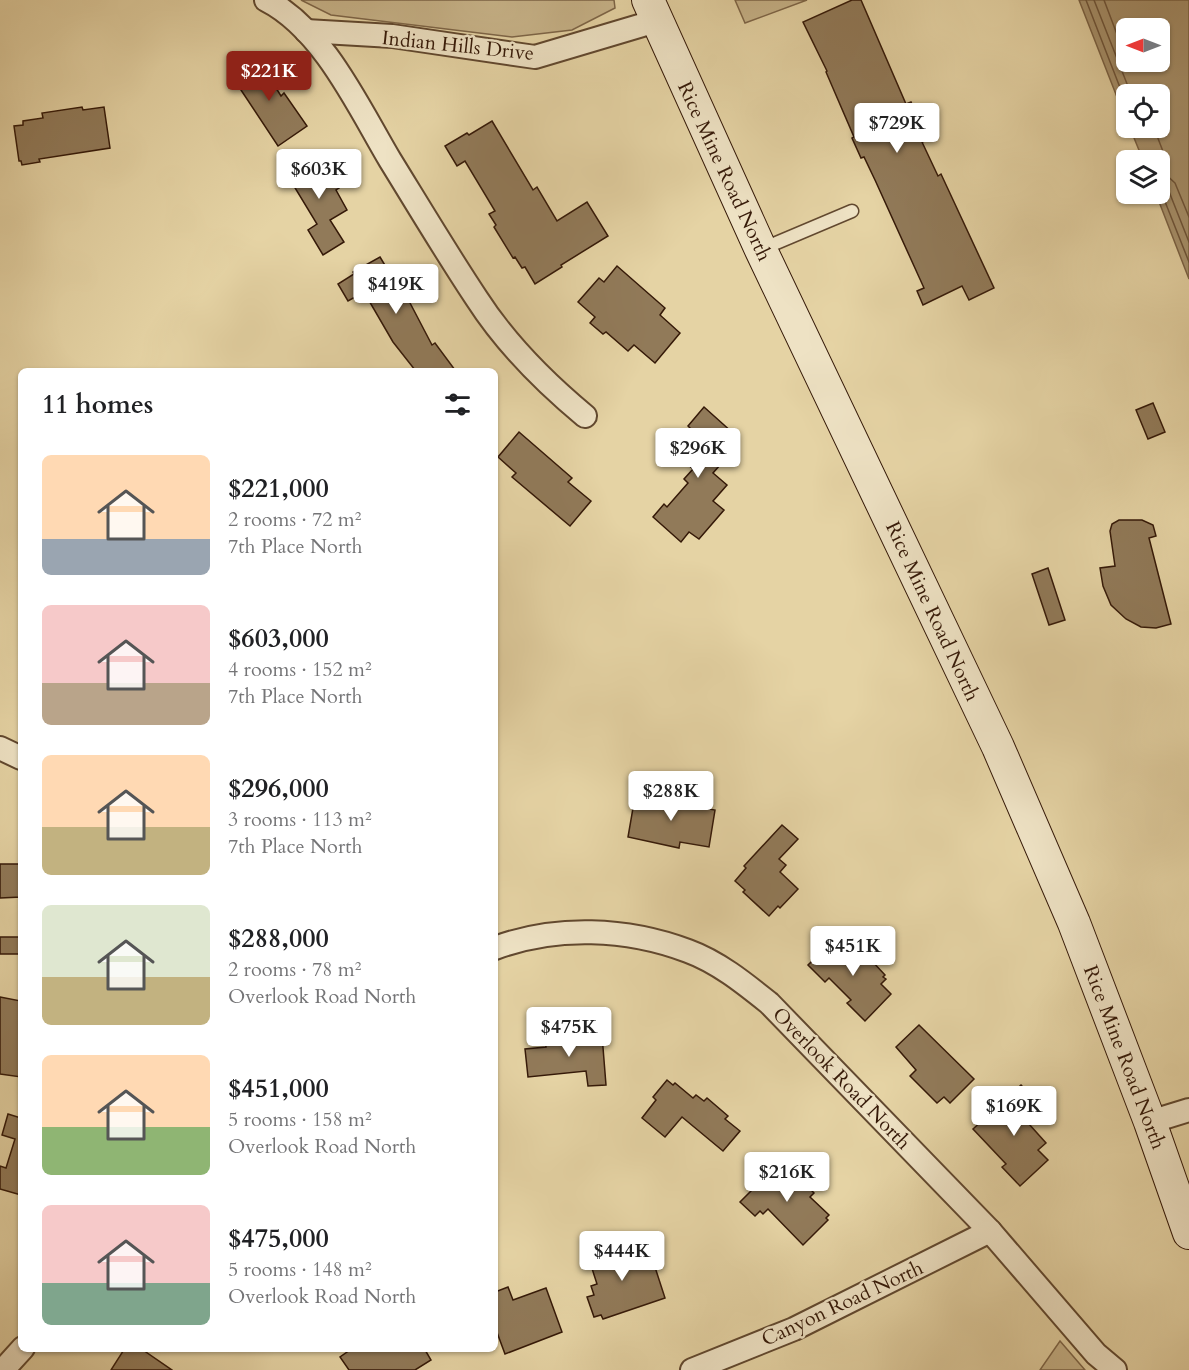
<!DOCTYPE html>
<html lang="en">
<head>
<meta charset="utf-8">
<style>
  body { margin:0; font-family:Cardo,serif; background:#f6f6f6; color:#202124; height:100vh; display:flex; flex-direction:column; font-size:22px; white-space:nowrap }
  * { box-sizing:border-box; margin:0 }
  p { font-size:20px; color:#757577 }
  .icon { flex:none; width:33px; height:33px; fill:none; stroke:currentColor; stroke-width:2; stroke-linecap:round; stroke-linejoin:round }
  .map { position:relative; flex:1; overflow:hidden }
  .side { position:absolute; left:18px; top:368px; width:480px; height:984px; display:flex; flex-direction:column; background:#fff; border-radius:9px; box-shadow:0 2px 4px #0004 }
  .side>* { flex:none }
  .needle { width:39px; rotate:270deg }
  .fabs { position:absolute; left:1116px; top:18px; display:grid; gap:12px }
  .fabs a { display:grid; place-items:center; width:54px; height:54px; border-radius:9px; background:#fff; box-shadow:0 2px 4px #0004; font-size:30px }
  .price { position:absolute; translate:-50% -51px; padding:0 14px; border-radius:6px; background:#fff; color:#222; font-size:20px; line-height:39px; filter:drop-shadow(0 2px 3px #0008) }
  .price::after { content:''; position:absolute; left:50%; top:36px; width:18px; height:14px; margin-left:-9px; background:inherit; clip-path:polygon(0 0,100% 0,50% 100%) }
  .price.current { background:#8f2418; color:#fff }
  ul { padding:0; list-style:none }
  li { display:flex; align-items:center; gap:18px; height:150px; padding:0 24px }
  li span { display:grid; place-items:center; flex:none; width:168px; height:120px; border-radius:9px; color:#555 }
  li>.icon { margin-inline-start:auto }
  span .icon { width:72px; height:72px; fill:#fffc; stroke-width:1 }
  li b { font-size:26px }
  h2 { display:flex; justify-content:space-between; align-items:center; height:72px; padding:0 24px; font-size:26px }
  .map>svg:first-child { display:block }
  .green { fill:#c7b389; stroke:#7e6648; stroke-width:1.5 }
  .water { fill:#a9946f; stroke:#7b6346; stroke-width:1.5; fill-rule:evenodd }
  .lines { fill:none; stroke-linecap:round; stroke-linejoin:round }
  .shore { stroke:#6f563c; stroke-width:1.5 }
  .building { fill:#917a59; stroke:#351908; stroke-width:1.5 }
  .lane-casing { stroke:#61482f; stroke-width:15 }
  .street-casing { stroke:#61482f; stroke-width:26 }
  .secondary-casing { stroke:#351908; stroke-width:34 }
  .lane { stroke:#eee2c4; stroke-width:12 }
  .street { stroke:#eee2c4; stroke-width:22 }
  .secondary { stroke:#eee2c4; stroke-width:32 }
  .labels { text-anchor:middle; stroke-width:5; stroke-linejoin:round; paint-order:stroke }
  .street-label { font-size:20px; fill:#351908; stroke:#eee2c4 }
</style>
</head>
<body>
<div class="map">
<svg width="1189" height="1370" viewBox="0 0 1189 1370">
  <rect width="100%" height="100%" fill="#e5d3a4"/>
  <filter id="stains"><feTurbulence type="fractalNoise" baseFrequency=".00333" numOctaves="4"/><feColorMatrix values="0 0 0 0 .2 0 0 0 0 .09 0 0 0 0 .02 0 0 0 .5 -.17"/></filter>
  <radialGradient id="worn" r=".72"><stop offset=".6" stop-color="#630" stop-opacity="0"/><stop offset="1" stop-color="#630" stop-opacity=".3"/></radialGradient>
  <!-- green -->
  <g class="green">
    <polygon points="301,0 614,0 615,8 572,30 512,37 331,15"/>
    <polygon points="735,0 807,0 745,23"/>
    <polygon points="1060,1341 1085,1370 1040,1370"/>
  </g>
  <!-- water -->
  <path class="water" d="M1079,0H1189V279L1156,194H1160V160H1143L1130,128H1160V94H1126V120ZM1126,28H1160V62H1126Z"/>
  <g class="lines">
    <!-- shore -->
    <g class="shore">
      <polyline points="1086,0 1126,103"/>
      <polyline points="1094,0 1131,94"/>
      <polyline points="1104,0 1126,58"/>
      <polyline points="1154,128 1164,154 1162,171 1175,183 1189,217"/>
      <polyline points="1160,181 1168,189 1189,242"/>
      <polyline points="1160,189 1189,262"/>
    </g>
  </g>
  <!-- building -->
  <g class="building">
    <polygon points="852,0 861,0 906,104 911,102 928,140 922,142 938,176 941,174 994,288 969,300 962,286 923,305 917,291 924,288 875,180 864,157 861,158 852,138 854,137 826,72 827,71 803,22"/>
    <polygon points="254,55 264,74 266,72 281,96 284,93 307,126 278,146 241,90 244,87 233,65"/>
    <polygon points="82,107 83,110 104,107 110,148 39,159 40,162 22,165 21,161 19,161 14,126 23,125 23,121 43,118 42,113"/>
    <polygon points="492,121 533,190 537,187 557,221 587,202 608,236 561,265 562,267 535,284 525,267 522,268 515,257 513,258 494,227 496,225 489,214 495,211 465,161 457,166 445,146 467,133 469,135"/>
    <polygon points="318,153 339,188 336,190 347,210 330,220 344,242 323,255 308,230 317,224 286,173"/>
    <polygon points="380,257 389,272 390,271 396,281 398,280 432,345 435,343 455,370 415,370 393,342 364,292 348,301 338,284 354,274 353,272"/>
    <polygon points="617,266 665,308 660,315 680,333 655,363 634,345 628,351 606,332 603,334 590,323 595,317 578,302 599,278 604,282"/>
    <polygon points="1153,403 1165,432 1148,439 1136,410"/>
    <polygon points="704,407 733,433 719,449 728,456 713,473 727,485 713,501 724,510 699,539 689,532 681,542 653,517 664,504 667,507 688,483 684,479 693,469 672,451 691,429 688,426"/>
    <polygon points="519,432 572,478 568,482 591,501 570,526 512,477 516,473 498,457"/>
    <polygon points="1119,520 1142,520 1153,525 1156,536 1149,538 1171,624 1156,628 1141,627 1126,619 1111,605 1103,586 1100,568 1115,566 1110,531 1112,524"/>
    <polygon points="1048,568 1065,620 1049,625 1032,574"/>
    <polygon points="639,795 666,800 667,797 693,802 692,806 715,810 709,847 680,842 679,848 628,837 633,808 637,808"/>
    <polygon points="782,825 798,839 779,859 786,865 780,872 798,889 780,908 778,906 769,916 743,892 745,890 735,881 746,868 744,866"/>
    <polygon points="0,864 21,864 21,897 0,898"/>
    <rect x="0" y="937" width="21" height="17"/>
    <polygon points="835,939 849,953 857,945 885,975 883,977 886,979 881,984 891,994 865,1021 847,1003 851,1000 829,978 825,982 808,965"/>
    <polygon points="0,997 21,1001 21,1077 0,1074"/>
    <polygon points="919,1025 974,1079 950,1103 944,1097 937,1103 910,1076 916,1070 896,1047"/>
    <polygon points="581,1033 585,1034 586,1036 602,1035 606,1085 588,1086 586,1071 528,1077 525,1049 546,1047 545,1039 558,1038 557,1035"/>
    <polygon points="667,1080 673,1085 675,1083 693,1098 696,1095 704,1101 707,1098 728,1116 725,1119 740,1131 723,1151 682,1117 665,1137 642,1118 656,1100 653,1097"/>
    <polygon points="1021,1085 1035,1100 1020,1114 1046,1143 1038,1150 1048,1160 1020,1186 1002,1167 1006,1164 973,1129"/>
    <polygon points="8,1114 21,1118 21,1195 0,1189 0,1166 6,1168 15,1139 2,1135"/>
    <polygon points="782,1160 814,1193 810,1197 829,1215 826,1218 828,1220 803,1245 768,1209 763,1214 760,1211 755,1216 740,1202"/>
    <polygon points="633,1242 640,1265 653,1261 665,1298 603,1319 601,1315 594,1317 587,1297 594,1295 591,1286 597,1284 588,1256"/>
    <polygon points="508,1287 513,1300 546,1288 562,1332 505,1354 495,1327 495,1292"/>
    <polygon points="125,1348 140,1348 172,1370 111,1370"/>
    <polygon points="353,1348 424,1348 431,1360 415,1370 349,1370 340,1357"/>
  </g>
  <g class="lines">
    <defs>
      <polyline id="lane" points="762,249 852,211"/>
      <g id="street">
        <path d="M266,0C323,29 358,106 390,160C419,207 447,254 477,299C506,344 544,382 585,416"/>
        <polyline points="306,31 392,36 535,57 656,21"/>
        <polyline points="0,748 21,758"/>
        <path d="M495,948C556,925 627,928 688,951C718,962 744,983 769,1003L990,1231L1096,1354L1115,1370"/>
        <polyline points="1150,1122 1189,1110"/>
        <polyline points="3,1370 23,1348"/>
        <polyline points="692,1370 794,1329 990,1231"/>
      </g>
      <polyline id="secondary" points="648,0 761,250 998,747 1074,923 1150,1122 1189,1233"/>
    </defs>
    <!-- lane casing -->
    <use href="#lane" class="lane-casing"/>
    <!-- street casing -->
    <use href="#street" class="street-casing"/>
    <!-- secondary casing -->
    <use href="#secondary" class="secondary-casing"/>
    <!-- lane -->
    <use href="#lane" class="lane"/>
    <!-- street -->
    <use href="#street" class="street"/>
    <!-- secondary -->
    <use href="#secondary" class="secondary"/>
  </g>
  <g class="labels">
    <!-- street labels -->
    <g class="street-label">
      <text transform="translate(458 45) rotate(6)" y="7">Indian Hills Drive</text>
      <text transform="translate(725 171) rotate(65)" y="7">Rice Mine Road North</text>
      <text transform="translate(933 611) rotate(65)" y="7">Rice Mine Road North</text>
      <text transform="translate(1125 1057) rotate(69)" y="7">Rice Mine Road North</text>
      <text transform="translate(842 1078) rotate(46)" y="7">Overlook Road North</text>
      <text transform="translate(842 1303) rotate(-25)" y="7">Canyon Road North</text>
    </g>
  </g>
  <rect width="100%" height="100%" filter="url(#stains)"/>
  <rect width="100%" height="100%" fill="url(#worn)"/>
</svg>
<div class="fabs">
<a><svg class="needle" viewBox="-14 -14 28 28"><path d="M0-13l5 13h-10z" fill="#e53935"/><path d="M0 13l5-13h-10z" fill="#757577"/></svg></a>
<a><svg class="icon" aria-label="locate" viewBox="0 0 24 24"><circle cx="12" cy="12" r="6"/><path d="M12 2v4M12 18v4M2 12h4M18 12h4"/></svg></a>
<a><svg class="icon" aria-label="layers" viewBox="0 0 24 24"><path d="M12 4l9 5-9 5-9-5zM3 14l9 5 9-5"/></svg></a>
</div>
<b class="price current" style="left:269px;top:102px">$221K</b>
<b class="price" style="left:897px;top:154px">$729K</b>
<b class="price" style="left:319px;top:200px">$603K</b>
<b class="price" style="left:396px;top:315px">$419K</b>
<b class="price" style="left:698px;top:479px">$296K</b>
<b class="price" style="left:671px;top:822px">$288K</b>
<b class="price" style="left:853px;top:977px">$451K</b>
<b class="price" style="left:569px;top:1058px">$475K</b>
<b class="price" style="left:1014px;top:1137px">$169K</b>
<b class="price" style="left:787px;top:1203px">$216K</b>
<b class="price" style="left:622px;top:1282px">$444K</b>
<section class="side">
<h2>11 homes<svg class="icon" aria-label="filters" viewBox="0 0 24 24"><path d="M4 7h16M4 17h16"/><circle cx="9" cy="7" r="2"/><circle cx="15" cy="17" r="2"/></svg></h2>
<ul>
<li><span style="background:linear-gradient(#ffd9b3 70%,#9aa5b1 0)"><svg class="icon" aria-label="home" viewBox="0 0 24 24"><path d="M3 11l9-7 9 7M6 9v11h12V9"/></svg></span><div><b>$221,000</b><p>2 rooms · 72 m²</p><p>7th Place North</p></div></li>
<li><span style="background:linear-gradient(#f6c9c9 65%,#b9a48a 0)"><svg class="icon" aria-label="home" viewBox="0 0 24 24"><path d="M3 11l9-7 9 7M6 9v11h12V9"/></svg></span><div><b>$603,000</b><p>4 rooms · 152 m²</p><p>7th Place North</p></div></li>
<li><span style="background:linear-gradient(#ffd9b3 60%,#c2b280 0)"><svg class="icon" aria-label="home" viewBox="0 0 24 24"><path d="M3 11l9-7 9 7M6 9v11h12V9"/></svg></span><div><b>$296,000</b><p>3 rooms · 113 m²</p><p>7th Place North</p></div></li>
<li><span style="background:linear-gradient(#dfe7d0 60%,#c2b280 0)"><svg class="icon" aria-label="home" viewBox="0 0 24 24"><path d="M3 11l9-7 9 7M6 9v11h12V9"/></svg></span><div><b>$288,000</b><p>2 rooms · 78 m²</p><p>Overlook Road North</p></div></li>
<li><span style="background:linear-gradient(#ffd9b3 60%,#8fb573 0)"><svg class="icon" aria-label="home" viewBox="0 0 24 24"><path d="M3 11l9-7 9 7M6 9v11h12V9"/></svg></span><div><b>$451,000</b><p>5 rooms · 158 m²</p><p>Overlook Road North</p></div></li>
<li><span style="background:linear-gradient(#f6c9c9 65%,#7fa58c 0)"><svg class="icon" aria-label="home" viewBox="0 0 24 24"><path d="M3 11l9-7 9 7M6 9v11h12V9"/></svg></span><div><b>$475,000</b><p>5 rooms · 148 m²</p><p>Overlook Road North</p></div></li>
</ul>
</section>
</div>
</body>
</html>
